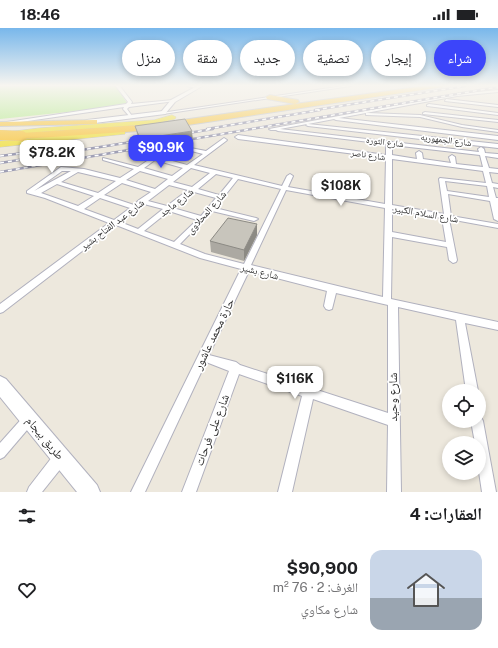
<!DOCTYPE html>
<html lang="ar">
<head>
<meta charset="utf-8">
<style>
  body { margin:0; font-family:"Public Sans","Noto Naskh Arabic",sans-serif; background:#f6f6f6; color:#202124; direction:rtl; height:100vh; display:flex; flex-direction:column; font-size:15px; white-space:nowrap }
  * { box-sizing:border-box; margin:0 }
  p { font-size:13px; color:#757577 }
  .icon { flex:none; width:22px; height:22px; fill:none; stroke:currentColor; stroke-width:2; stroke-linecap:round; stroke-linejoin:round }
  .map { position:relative; height:464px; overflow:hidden; direction:ltr }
  .sheet { display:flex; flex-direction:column; background:#fff; flex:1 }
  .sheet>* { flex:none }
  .top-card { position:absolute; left:12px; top:12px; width:474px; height:36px; direction:rtl; display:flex; gap:8px }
  .controls { position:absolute; left:442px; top:356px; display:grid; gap:8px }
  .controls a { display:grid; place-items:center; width:44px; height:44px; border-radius:50%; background:#fff; box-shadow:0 2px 6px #0003; font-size:20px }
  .price { position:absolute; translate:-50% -34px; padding:0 9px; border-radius:8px; background:#fff; color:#222; font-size:13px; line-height:26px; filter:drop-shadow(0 1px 2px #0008) }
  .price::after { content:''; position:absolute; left:50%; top:24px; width:12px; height:9px; margin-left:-6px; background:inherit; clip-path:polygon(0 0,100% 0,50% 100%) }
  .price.active { background:#3c45fa; color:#fff }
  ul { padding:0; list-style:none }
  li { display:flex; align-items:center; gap:12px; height:100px; padding:0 16px }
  li span { display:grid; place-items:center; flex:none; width:112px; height:80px; border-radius:12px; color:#555 }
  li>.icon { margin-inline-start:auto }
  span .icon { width:48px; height:48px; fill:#fffc; stroke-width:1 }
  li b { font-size:17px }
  h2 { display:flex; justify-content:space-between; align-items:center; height:48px; padding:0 16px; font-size:17px }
  .pill { padding:0 14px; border-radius:18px; background:#fff; box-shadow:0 2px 6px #0003; font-size:14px; line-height:36px }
  .pill.active { background:#3c45fa; color:#fff }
  .status { display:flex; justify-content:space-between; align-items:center; height:28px; padding:0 20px; background:#fff; direction:ltr }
  .status svg { height:11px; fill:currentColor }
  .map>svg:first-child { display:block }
  .pitch { fill:#baeb95 }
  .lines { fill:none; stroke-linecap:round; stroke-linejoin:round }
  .minor-casing { stroke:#b1b1be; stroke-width:2 }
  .tertiary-casing { stroke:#b1b1be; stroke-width:2 }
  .secondary-casing { stroke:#b1b1be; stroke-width:2 }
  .primary-casing { stroke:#c8c8c8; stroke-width:1 }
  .trunk-casing { stroke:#c8c8c8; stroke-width:2 }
  .minor { fill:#fff; fill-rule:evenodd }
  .tertiary { fill:#fff; fill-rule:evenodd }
  .secondary { fill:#fff; fill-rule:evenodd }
  .primary { fill:#f1e35e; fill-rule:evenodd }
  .trunk { fill:#f8cd5a; fill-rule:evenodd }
  .rail-casing { stroke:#9f9fb5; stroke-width:2.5 }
  .rail { stroke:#fff; stroke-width:1.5; stroke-dasharray:4; stroke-linecap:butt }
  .trunk-bridge-casing { stroke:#c8c8c8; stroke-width:10; stroke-linecap:butt }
  .trunk-bridge { stroke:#f8cd5a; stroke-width:10 }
  .wall { fill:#aca9a2 }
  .shaded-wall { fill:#8c8a84 }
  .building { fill:#c8c5bc; stroke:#8c8a84 }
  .labels { text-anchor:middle; stroke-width:3.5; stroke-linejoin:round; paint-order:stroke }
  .far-street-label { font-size:9px; fill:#2b2b2b; stroke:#fff }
  .street-label { font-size:10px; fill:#2b2b2b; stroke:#fff }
  .near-street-label { font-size:12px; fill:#2b2b2b; stroke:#fff }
</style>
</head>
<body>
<div class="status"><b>18:46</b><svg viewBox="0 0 49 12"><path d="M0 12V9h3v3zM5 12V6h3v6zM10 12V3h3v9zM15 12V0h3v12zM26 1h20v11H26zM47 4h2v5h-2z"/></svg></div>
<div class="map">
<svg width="498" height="464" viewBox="0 0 498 464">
  <rect width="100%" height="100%" fill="#ede8dd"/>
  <!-- pitch -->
  <polygon class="pitch" points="0,57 115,57 127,75 87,82 0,91"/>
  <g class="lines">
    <defs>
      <g id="minor">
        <polygon points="115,57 119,57 132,74 131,76 173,72 175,73 129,79 127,81 132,88 130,89 123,81 124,79 7,96 5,95 7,94 126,76 128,74"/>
        <polygon points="183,57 189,57 198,59 196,60"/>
        <polygon points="350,57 357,57 163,86 161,85"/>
        <path d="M498,62V64L457,68L339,90L498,108V112L336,92L334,91L308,96L498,116V120L308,98L306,97L307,96L280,101L479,124L478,121L481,119L484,121L485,125L498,126V130L485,128L489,140L498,141V145L489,144L492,155L498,156V160L493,159L496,170H498V193L494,191L490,173L448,166L451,188L498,196V200L449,191L457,232L456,234L453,235L449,232L447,219L392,209L391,271L498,294V302L465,295L478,363H466L456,292L398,279L401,464H387L388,397L313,371L292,464H278L302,368L239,346L196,464H182L229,343L206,334L145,464H131L241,241L200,230L116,197L3,284L0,285V276L109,195L45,170L27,165V163L61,139L84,141L120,150L134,141L103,132V130L138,139L150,131L137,127V125L139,124L187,137L203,126L180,120V118L206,123L224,110L227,112L226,113L194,137L282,158L287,148L290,146L293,148L288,159L385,176L386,130L238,111L235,109L238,107L386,127V116L278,103L276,102H271L269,101L457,66ZM392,117L480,127L483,139L456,136L455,129L452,127L449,129L451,135L423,131L422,125L419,123L416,125L417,131L392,127ZM392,131L483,143L486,155L440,150L439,151L444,186L392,177ZM155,132L183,140L172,148L144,140ZM191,140L210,145L192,159L173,154ZM62,143H71L34,163ZM140,143L168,151L155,161L126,152ZM78,144L116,153L98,165L61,154ZM216,146L233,150L219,167L198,161ZM238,151L281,161L244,236L205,226L180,216L212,183L254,193L258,191L256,190L215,180ZM445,153L487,158L489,169L447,163ZM122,155L151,164L139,172L134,177L104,167ZM57,156L94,168L78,178L41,165ZM169,157L188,162L167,178L148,173ZM286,162L385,180L383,269L251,237ZM194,164L216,170L201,188L173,180ZM100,170L130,180L114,192L84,181ZM144,176L163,181L138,201L120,194ZM392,181L442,190L446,214L392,204ZM169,183L197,192L174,214L144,203ZM249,243L327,263L324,278L326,281L329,282L332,281L336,265L388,277V385L240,337L236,334L209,327Z"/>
        <polygon points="446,71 498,77 498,79 445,73"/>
        <polygon points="429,76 498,85 498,87 427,78 427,77"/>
        <polygon points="425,84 498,92 498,94 423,86 423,85"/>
        <polygon points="368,85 420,87 462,97 498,102 498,104 462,99 420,89 366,87 366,85"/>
        <polygon points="29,385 33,387 35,391 33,395 4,429 0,431 0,415 25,387"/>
        <polygon points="479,388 481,389 483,393 496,464 482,464 479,444 479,415 475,415 471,393 479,393"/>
        <polygon points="61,423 66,424 67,429 66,434 42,464 27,464 29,459 56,424"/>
      </g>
      <polygon id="tertiary" points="199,57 204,57 175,74 165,86 161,86 161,84 171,72"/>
      <g id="secondary">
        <polygon points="163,83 166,85 165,86 87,96 83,94 87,92"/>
        <polygon points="0,348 6,351 97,457 100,464 77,464 0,369"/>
      </g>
      <g id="primary">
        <polygon points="172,87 176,89 175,91 154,96 40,104 7,108 3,106 7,104 40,100 154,92"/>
        <polygon points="122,102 125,102 125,106 0,119 0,113"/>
      </g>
      <g id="trunk">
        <polygon points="431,57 445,57 442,59 154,102 22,111 18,108 22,105 154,96 295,76 267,71 266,69 270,67 298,72 299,74 295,76"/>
        <polygon points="94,92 97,92 97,96 0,98 0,94"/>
      </g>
    </defs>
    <!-- minor casing -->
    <use href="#minor" class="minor-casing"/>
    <!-- tertiary casing -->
    <use href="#tertiary" class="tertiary-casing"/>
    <!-- secondary casing -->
    <use href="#secondary" class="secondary-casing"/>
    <!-- primary casing -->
    <use href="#primary" class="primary-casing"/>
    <!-- trunk casing -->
    <use href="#trunk" class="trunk-casing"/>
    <!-- minor -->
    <use href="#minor" class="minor"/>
    <!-- tertiary -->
    <use href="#tertiary" class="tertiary"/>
    <!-- secondary -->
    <use href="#secondary" class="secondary"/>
    <!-- primary -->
    <use href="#primary" class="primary"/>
    <!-- trunk -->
    <use href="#trunk" class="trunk"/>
    <defs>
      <g id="rail">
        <polyline points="315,82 465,58"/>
        <polyline points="207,101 320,82"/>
        <polyline points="182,106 213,101"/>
        <polyline points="181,113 498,59"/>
        <polyline points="0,128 54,121"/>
        <polyline points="0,135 150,111"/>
        <polyline points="0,144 152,118"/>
      </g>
    </defs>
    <!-- rail casing -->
    <use href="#rail" class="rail-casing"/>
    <!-- rail -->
    <use href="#rail" class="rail"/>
    <defs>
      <polyline id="trunk-bridge" points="0,107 22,108"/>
    </defs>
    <!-- trunk-bridge casing -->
    <use href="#trunk-bridge" class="trunk-bridge-casing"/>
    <!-- trunk-bridge -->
    <use href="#trunk-bridge" class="trunk-bridge"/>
  </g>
  <!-- wall -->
  <g class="wall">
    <polygon points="135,98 193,114 142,123 138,110"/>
    <polygon points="257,207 244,233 211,224 210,213"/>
  </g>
  <!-- shaded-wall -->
  <g class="shaded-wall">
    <polygon points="192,103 193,114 142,123 140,111"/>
    <polygon points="257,196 257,207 244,233 244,222"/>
  </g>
  <!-- building -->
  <g class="building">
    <polygon points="185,91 192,103 140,111 135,98"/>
    <polygon points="228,190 257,196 244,222 210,213"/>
  </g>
  <!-- sky -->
  <linearGradient id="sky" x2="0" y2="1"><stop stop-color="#78b7eb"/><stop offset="0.47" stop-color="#f7f5f0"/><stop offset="1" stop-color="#f7f5f0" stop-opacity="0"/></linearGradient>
  <rect width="498" height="122" fill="url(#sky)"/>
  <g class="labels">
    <!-- far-street labels -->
    <g class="far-street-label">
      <text transform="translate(446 112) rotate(7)" y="3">شارع الجمهوريه</text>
      <text transform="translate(385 114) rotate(7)" y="3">شارع الثوره</text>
      <text transform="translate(368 127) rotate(8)" y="3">شارع ناصر</text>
    </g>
    <!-- street labels -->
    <g class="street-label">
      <text transform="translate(176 174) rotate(-38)" y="4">شارع ماجد</text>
      <text transform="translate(206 184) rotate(-48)" y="4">شارع المحلاوى</text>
      <text transform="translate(426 185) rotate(10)" y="4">شارع السلام الكبير</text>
      <text transform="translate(112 196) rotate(-37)" y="4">شارع عبد الفتاح بشير</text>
      <text transform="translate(260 243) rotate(14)" y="4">شارع بشير</text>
    </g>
    <!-- near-street labels -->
    <g class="near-street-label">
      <text transform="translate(214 306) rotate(-64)" y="4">حارة محمد عاشور</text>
      <text transform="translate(393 369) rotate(-90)" y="4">شارع وحيد</text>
      <text transform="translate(212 402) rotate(-69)" y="4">شارع على فرحات</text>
      <text transform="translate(45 410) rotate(50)" y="4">طريق بيجام</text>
    </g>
  </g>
</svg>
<div class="controls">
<a><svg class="icon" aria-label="locate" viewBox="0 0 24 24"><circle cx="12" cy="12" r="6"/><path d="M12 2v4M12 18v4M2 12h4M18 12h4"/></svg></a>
<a><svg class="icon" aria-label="layers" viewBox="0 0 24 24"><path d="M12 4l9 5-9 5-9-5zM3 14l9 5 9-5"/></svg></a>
</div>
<b class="price active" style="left:161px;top:141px">$90.9K</b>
<b class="price" style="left:52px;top:146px">$78.2K</b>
<b class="price" style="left:341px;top:179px">$108K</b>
<b class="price" style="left:295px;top:372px">$116K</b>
<div class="top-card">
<a class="pill active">شراء</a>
<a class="pill">إيجار</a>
<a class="pill">تصفية</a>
<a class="pill">جديد</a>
<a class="pill">شقة</a>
<a class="pill">منزل</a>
</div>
</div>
<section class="sheet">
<h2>العقارات: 4<svg class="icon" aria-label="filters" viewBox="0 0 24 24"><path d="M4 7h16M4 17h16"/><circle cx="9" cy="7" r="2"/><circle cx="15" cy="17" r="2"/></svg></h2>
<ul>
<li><span style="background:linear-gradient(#c9d6e8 60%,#9aa5b1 0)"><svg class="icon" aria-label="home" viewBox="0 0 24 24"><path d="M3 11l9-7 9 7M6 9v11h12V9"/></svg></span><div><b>$90,900</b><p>الغرف: 2 · 76 m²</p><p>شارع مكاوي</p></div><svg class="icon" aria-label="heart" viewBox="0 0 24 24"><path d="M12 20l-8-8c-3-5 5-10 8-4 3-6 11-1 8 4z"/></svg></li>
</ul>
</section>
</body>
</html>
